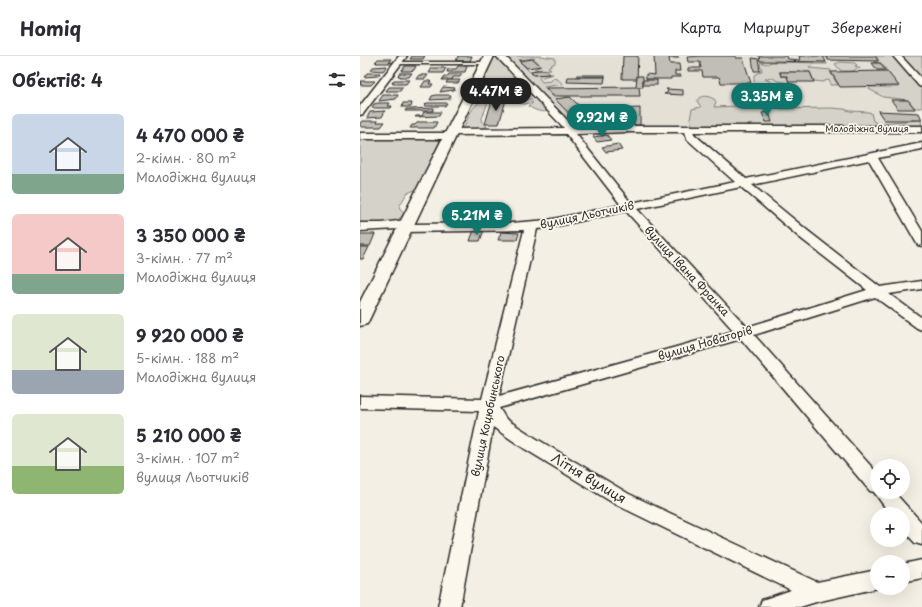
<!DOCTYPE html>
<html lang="uk">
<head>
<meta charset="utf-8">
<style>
  body { margin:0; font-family:"Playpen Sans",sans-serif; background:#f2f2f3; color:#2b2b33; height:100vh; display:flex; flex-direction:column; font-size:15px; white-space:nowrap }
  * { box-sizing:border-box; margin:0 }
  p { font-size:13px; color:#7c7c81 }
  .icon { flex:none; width:22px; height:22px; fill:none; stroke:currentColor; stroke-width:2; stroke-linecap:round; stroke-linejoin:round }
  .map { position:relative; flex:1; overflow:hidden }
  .side { display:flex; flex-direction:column; background:#fff; width:360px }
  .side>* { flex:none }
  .buttons { position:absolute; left:510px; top:403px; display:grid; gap:8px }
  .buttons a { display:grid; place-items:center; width:40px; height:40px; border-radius:50%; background:#fff; box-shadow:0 4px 16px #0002; font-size:20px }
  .price { position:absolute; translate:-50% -34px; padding:0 9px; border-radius:14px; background:#0f766e; color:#fff; font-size:13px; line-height:26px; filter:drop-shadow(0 1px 2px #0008) }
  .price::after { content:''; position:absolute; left:50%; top:24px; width:12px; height:9px; margin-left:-6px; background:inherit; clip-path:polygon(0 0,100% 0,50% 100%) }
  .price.current { background:#222; color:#fff }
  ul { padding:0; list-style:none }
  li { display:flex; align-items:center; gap:12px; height:100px; padding:0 12px }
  li span { display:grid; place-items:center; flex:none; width:112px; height:80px; border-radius:6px; color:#555 }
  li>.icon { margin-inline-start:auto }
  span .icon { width:48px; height:48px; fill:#fffc; stroke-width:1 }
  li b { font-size:17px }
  h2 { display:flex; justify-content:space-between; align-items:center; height:48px; padding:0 12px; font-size:17px }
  header { display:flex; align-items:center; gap:24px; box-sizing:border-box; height:56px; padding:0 20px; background:#fff; border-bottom:1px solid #e1e1e2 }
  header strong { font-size:19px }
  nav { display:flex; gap:22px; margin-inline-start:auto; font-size:14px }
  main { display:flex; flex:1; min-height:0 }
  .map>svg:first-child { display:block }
  .built { fill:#e4e0d6 }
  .green { fill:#d5d2c9; stroke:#807e7a }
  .building { fill:#c0beb6; stroke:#2b2b2b }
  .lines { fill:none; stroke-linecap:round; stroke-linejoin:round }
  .service-casing { stroke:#2b2b2b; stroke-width:3 }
  .minor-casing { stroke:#2b2b2b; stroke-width:3 }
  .tertiary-casing { stroke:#2b2b2b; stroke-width:3 }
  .service { fill:#fbf7ec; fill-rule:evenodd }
  .minor { fill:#fbf7ec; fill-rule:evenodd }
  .tertiary { fill:#fbf7ec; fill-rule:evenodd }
  .labels { text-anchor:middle; stroke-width:3.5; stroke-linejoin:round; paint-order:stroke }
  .far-street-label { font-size:9px; fill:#2b2b2b; stroke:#fbf7ec }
  .street-label { font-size:11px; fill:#2b2b2b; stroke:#fbf7ec }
  .near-street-label { font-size:13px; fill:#2b2b2b; stroke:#fbf7ec }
</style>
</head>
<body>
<header>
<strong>Homiq</strong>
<nav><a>Карта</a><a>Маршрут</a><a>Збережені</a></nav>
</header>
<main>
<section class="side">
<h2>Об’єктів: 4<svg class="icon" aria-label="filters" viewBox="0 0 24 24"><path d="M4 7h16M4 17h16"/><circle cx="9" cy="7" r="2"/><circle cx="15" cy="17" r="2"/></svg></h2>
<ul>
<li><span style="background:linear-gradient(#c9d6e8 75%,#7fa58c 0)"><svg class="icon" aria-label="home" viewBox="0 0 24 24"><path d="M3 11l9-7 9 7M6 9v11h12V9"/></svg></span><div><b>4 470 000 ₴</b><p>2-кімн. · 80 m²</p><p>Молодіжна вулиця</p></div></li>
<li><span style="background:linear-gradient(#f6c9c9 75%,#7fa58c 0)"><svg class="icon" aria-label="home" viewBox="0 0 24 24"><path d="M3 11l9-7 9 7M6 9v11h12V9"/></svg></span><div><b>3 350 000 ₴</b><p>3-кімн. · 77 m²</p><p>Молодіжна вулиця</p></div></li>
<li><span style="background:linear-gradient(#dfe7d0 70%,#9aa5b1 0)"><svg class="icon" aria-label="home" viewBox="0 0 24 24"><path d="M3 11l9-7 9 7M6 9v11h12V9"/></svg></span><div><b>9 920 000 ₴</b><p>5-кімн. · 188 m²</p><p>Молодіжна вулиця</p></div></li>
<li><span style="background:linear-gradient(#dfe7d0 65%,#8fb573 0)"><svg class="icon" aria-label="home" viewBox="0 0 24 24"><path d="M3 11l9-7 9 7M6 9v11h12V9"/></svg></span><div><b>5 210 000 ₴</b><p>3-кімн. · 107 m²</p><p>вулиця Льотчиків</p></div></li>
</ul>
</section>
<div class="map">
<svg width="562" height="551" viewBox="0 0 562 551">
  <rect width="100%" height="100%" fill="#f3efe4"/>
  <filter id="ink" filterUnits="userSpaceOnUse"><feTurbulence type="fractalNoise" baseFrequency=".025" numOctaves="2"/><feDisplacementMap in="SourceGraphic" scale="8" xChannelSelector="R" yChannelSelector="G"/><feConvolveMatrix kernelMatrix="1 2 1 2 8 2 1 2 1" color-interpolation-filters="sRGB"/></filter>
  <g filter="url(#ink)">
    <!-- built -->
    <polygon class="built" points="155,0 516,0 562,61 562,68 222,71"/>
    <!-- green -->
    <g class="green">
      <polygon points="132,0 138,0 173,39 168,41 164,38 143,37 142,41 113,41"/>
      <path d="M143,0H181L195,2V7L188,11L191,13L182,14L174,13L181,10L174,2L158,4L173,19L193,18L179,22L182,26L191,25L192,23C197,21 199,25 203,28L184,31L222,71L332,70L330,63L332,53L341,51L337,45C341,38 348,40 354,43L356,46L354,51H355L377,50L395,52V49C400,43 400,31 394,25V19L402,15L400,7L401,6L406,8L412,6L467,7V8H454L449,12L471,14L470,16L478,29H470V25L467,24L463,26L454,25L450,16H419L421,20L427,21L429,27L417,25L413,22L405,23L420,30L412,35L413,40L422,45L416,47V51L419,53L471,52L484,53L490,55L509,56L511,57L513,65L517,67L561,64L562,72L213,74Z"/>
      <polygon points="516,0 534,0 562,31 562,52 555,52 548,44 523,41 509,33 510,31 539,31 521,7 514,6 519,4"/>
      <polygon points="539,0 562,0 562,26"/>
      <polygon points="480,6 495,7 497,9 495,10 500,12 492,15 481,15 475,8"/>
      <path d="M175,42H178L190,54C183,58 174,54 168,50L173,47L172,46L165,48L159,47L162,44Z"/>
      <path d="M122,45L128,46L121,65L127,70L122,73H104C106,64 113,48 122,45Z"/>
      <path d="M0,81L74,82L81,86L58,133L47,137L39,151L44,157C36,171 15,168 0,168Z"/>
    </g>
    <!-- building -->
    <g class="building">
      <polygon points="52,0 65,0 63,3 50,3"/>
      <polygon points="98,0 112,0 110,5 96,5"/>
      <polygon points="263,0 278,0 277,23 262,23"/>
      <polygon points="294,0 318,0 318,2 309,2 310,8 319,8 320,15 315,15 315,19 320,19 321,21 311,21 311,23 286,23 286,18 295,19"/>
      <polygon points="341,0 376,0 376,2 383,2 391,27 361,27 359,21 343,21 342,15 328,15 328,12 341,12 340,6 328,6 327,1"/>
      <polygon points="399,0 427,0 428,3 440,4 439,0 463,0 466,6 400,5"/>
      <polygon points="463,0 515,0 518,5 468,4 467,1"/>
      <polygon points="392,2 398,3 400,15 394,15"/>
      <polygon points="18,3 31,3 29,6 32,6 30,7 16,7 17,6 15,6"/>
      <polygon points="173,3 181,10 167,12 159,5"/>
      <polygon points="512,7 520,7 525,14 517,14"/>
      <polygon points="27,10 23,15 11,14 13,11"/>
      <polygon points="45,10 56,10 54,14 50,15 41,15"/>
      <polygon points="98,10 107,10 105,16 87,16 88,13 96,13"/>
      <polygon points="72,12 86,12 83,17 69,17"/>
      <polygon points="178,14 186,14 189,18 173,19 171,15"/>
      <polygon points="527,15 539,30 480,31 471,16"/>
      <polygon points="420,16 450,16 454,26 429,26 427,20 421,20"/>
      <polygon points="7,17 20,17 18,20 4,21"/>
      <polygon points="39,17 52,17 49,21 40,21 40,20 38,20"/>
      <polygon points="89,18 102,18 100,21 93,21 92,24 82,24 84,21 87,21"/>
      <polygon points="59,19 68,19 65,23 56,23"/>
      <rect x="217" y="19" width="28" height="2"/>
      <polygon points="277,20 283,20 283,31 276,31"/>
      <polygon points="208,21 245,21 244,27 207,26"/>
      <polygon points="34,24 49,24 46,28 33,28 32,27"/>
      <polygon points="88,24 100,24 98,27 86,27"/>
      <rect x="283" y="24" width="14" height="5"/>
      <polygon points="1,25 15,25 11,29 0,29"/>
      <polygon points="65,25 71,25 69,28 73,28 71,31 61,31"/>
      <polygon points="29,31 43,31 40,35 26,35"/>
      <polygon points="83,31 95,32 94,34 80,36"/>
      <polygon points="279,31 280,40 193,40 186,32"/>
      <polygon points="306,33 323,34 323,39 304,38 307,37 308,34"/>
      <polygon points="23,39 38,39 36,43 19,45"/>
      <polygon points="76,39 91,39 89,43 70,44 72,40"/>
      <polygon points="210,41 238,68 222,71 195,43"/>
      <polygon points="132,44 146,44 139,68 125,68"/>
      <polygon points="531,44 548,44 555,53 538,53"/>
      <polygon points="18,47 30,47 28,50 32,50 31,52 12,52 14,48"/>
      <polygon points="43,47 52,47 51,51 42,51"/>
      <polygon points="67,47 87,47 85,50 64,50"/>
      <polygon points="74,52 73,55 45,55 46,53 51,53"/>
      <polygon points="280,52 280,69 262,70 262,53"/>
      <polygon points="25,55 22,61 7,62 10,56"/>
      <polygon points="518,55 559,57 562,64 524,64"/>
      <polygon points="64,56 81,56 79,60 55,61 56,60 62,60"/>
      <polygon points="409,56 412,66 406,66 402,57"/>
      <polygon points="2,65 18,65 17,66 25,66 21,71 1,71 2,70 0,70 0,67"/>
      <polygon points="58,66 77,66 74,72 50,72 52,69 55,69"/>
      <polygon points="247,79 251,84 237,86 233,81"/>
      <polygon points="258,88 262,94 246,96 242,91"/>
      <polygon points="114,174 124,174 120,185 110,185"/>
      <polygon points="141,176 159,177 157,184 138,184"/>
      <polygon points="0,178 15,178 10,190 0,190"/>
      <polygon points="0,191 9,191 3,203 0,203"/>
    </g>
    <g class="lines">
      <defs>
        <polygon id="service" points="36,6 126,6 128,7 126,8 36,8"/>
        <g id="minor">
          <polygon points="39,0 47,0 3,58 0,59 0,50"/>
          <path d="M136,0H145L211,68L214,72L266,70H562V76H333L335,79L386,123L562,87V93L518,102L562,175V190L558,189L556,186L509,104L392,129L448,175L520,231L562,225V233L529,238L562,262V274L557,272L515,241L394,279L517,417V436H534L562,467V489L555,487L543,474V458H530L514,436L510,435L381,283L139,352L146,363L177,383L269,438L457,526L517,514L518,532L456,546L440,551H399L402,544L431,534L255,448L165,393L133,371L100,551H78L119,355L0,352V340L122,343L164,174L44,176L38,173L0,175V167H22L46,164L50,165L52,168L151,167L188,164L261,149L206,78L95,79V82L91,83H0V77H89V74L93,73L204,72ZM266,76H324L327,83L375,126L271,147L216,78ZM381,131L439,181L507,234L387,271L277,153ZM266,155L374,275L139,340L177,173L188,172Z"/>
          <polygon points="533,0 541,0 562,23 562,31 559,30"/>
          <polygon points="562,504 562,522 543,526 543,508"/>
        </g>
        <polygon id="tertiary" points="124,0 134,0 9,264 7,268 0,270 0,246"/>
      </defs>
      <!-- service casing -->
      <use href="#service" class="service-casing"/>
      <!-- minor casing -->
      <use href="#minor" class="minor-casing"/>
      <!-- tertiary casing -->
      <use href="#tertiary" class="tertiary-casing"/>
      <!-- service -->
      <use href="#service" class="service"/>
      <!-- minor -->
      <use href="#minor" class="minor"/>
      <!-- tertiary -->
      <use href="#tertiary" class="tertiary"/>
    </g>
  </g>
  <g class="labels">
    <!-- far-street labels -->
    <g class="far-street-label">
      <text x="507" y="76">Молодіжна вулиця</text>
    </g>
    <!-- street labels -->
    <g class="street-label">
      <text transform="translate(227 159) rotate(-12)" y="4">вулиця Льотчиків</text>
      <text transform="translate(327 215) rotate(47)" y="4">вулиця Івана Франка</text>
      <text transform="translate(345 287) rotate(-16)" y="4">вулиця Новаторів</text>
      <text transform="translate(128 360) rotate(-78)" y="4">вулиця Коцюбинського</text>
    </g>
    <!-- near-street labels -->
    <g class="near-street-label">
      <text transform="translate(229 422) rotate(31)" y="5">Літня вулиця</text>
    </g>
  </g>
</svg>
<div class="buttons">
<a><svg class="icon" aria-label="locate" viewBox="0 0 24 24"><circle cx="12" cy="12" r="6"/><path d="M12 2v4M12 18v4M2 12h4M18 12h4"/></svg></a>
<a>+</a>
<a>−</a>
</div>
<b class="price current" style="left:136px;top:56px">4.47M ₴</b>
<b class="price" style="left:407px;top:61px">3.35M ₴</b>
<b class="price" style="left:242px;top:82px">9.92M ₴</b>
<b class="price" style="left:117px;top:180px">5.21M ₴</b>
</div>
</main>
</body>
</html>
